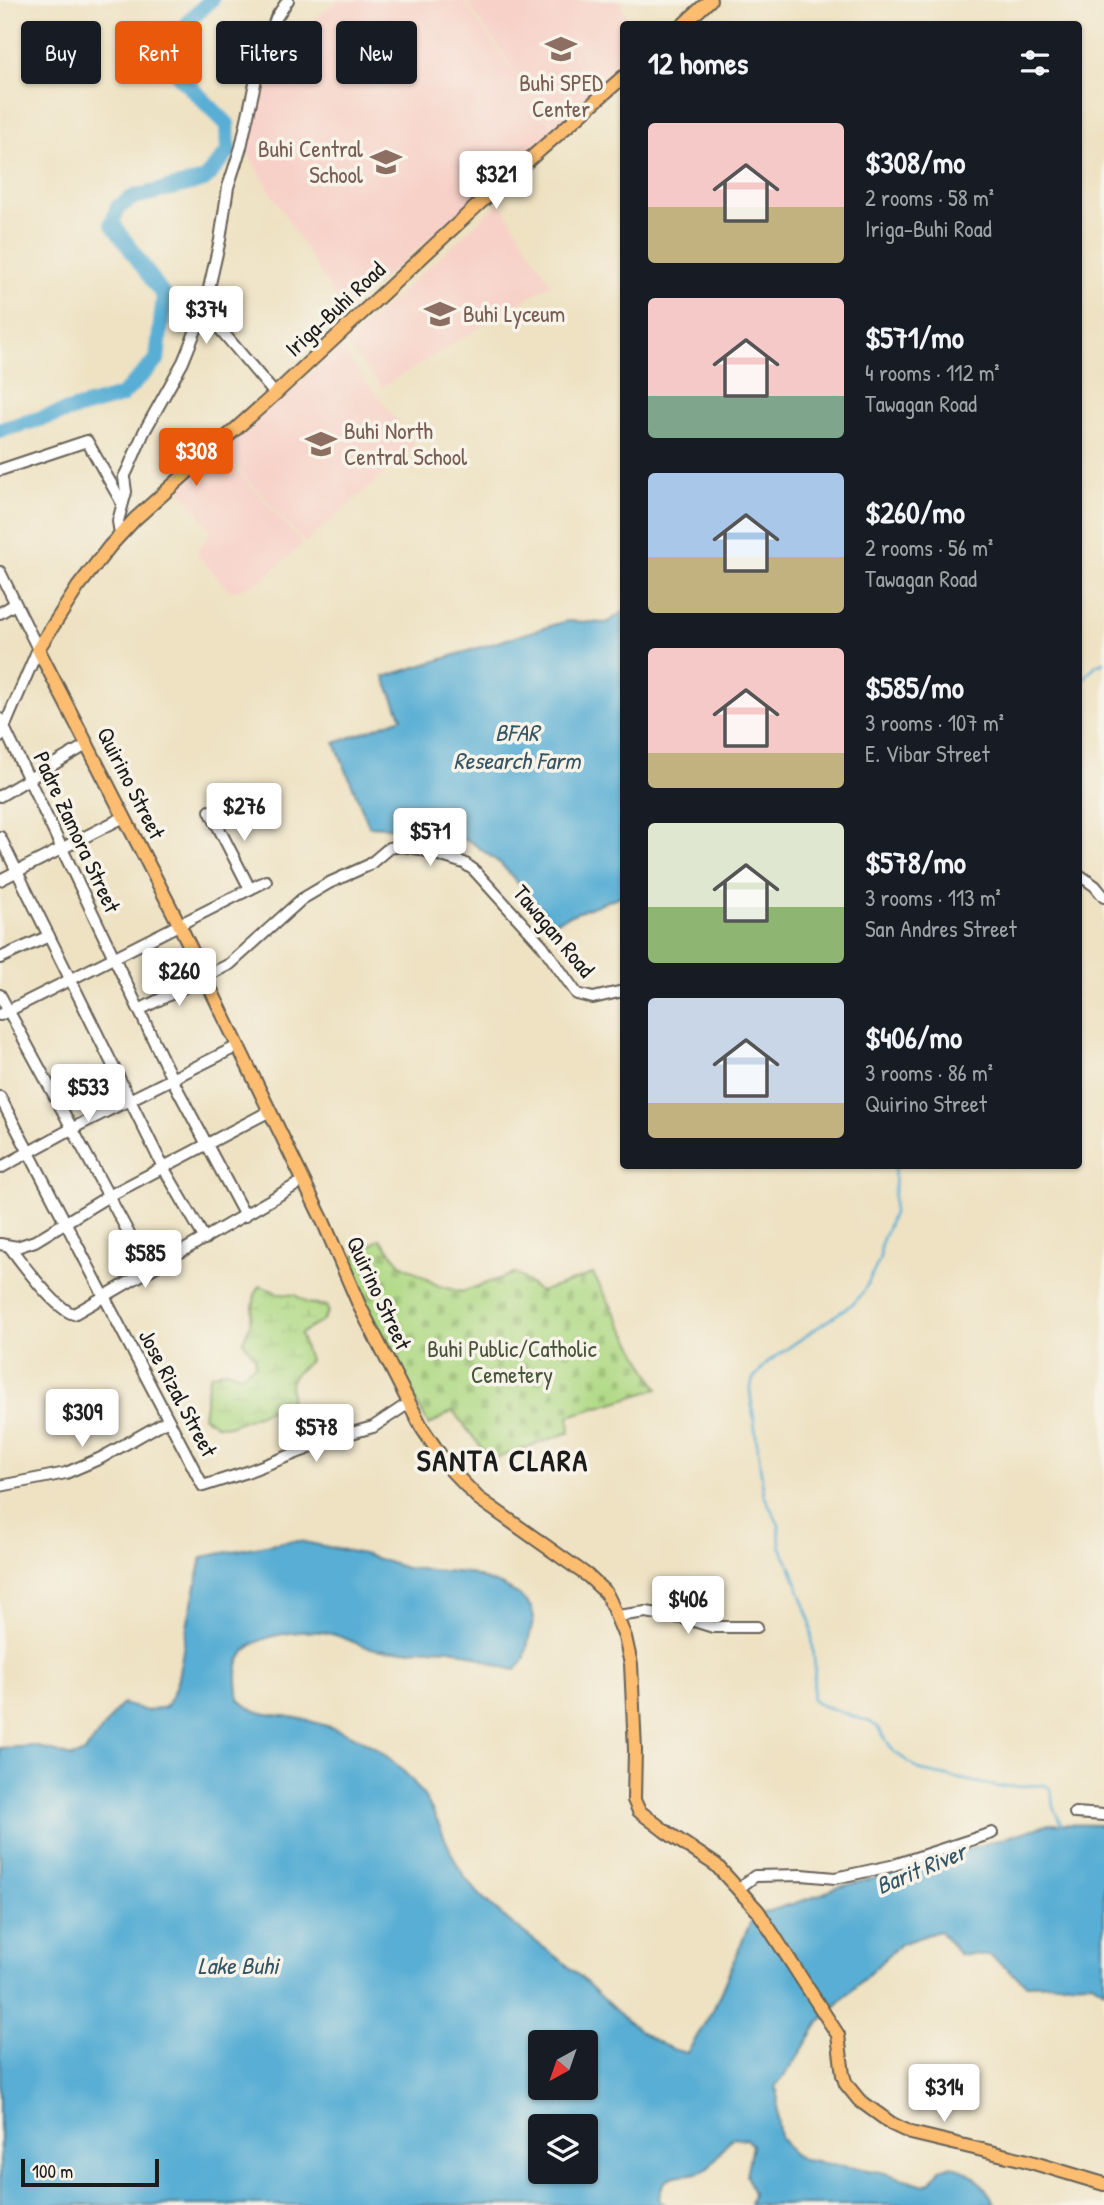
<!DOCTYPE html>
<html lang="en">
<head>
<meta charset="utf-8">
<style>
  body { margin:0; font-family:"Patrick Hand",sans-serif; background:#242831; color:#f1f3f6; height:100vh; display:flex; flex-direction:column; font-size:26px; white-space:nowrap }
  * { box-sizing:border-box; margin:0 }
  p { font-size:23px; color:#9ea1a6 }
  .icon { flex:none; width:38px; height:38px; fill:none; stroke:currentColor; stroke-width:2; stroke-linecap:round; stroke-linejoin:round }
  .map { position:relative; flex:1; overflow:hidden }
  .side { position:absolute; left:620px; top:21px; width:462px; height:1148px; display:flex; flex-direction:column; background:#171b24; border-radius:7px; box-shadow:0 2px 5px #0004 }
  .side>* { flex:none }
  .banner { position:absolute; left:21px; top:21px; width:494px; height:63px; display:flex; gap:14px }
  .needle { width:46px; rotate:220deg }
  .controls { position:absolute; left:528px; top:2030px; display:grid; gap:14px }
  .controls a { display:grid; place-items:center; width:70px; height:70px; border-radius:7px; background:#171b24; box-shadow:0 2px 5px #0004; font-size:35px }
  .scale { position:absolute; left:21px; bottom:18px; width:138px; box-sizing:border-box; padding-left:7px; border:4px solid #1c1c1c; border-top:0; font-size:19px; line-height:24px; white-space:nowrap; color:#1c1c1c; -webkit-text-stroke:5px #f7f3e8; paint-order:stroke }
  .price { position:absolute; translate:-50% -60px; padding:0 16px; border-radius:7px; background:#fff; color:#222; font-size:23px; line-height:46px; filter:drop-shadow(0 2px 4px #0008) }
  .price::after { content:''; position:absolute; left:50%; top:42px; width:21px; height:16px; margin-left:-10px; background:inherit; clip-path:polygon(0 0,100% 0,50% 100%) }
  .price.on { background:#ea580c; color:#fff }
  ul { padding:0; list-style:none }
  li { display:flex; align-items:center; gap:21px; height:175px; padding:0 28px }
  li span { display:grid; place-items:center; flex:none; width:196px; height:140px; border-radius:7px; color:#555 }
  li>.icon { margin-inline-start:auto }
  span .icon { width:84px; height:84px; fill:#fffc; stroke-width:1 }
  li b { font-size:30px }
  h2 { display:flex; justify-content:space-between; align-items:center; height:84px; padding:0 28px; font-size:30px }
  .tag { padding:0 24px; border-radius:7px; background:#171b24; box-shadow:0 2px 5px #0004; font-size:24px; line-height:63px }
  .tag.on { background:#ea580c; color:#fff }
  .map>svg:first-child { display:block }
  .built { fill:#f7d1c8 }
  .wetland { fill:url(#wetland-marsh); stroke:#667a50; stroke-width:2 }
  .cemetery { fill:url(#cemetery-stones); stroke:#667a50; stroke-width:2 }
  .water { fill:#58aed4; stroke:#3a6578; stroke-width:2; fill-rule:evenodd }
  .lines { fill:none; stroke-linecap:round; stroke-linejoin:round }
  .stream { stroke:#58aed4; stroke-width:2.5 }
  .river { stroke:#58aed4; stroke-width:16 }
  .minor-casing { stroke:#666156; stroke-width:14 }
  .major-casing { stroke:#666156; stroke-width:16 }
  .minor { stroke:#fff; stroke-width:10 }
  .major { stroke:#fcbd6f; stroke-width:12 }
  .labels { text-anchor:middle; stroke-width:7; stroke-linejoin:round; paint-order:stroke }
  .education-label { font-size:23px; fill:#785e54; stroke:#f7f3e8; text-anchor:start }
  .street-label { font-size:23px; fill:#1c1c1c; stroke:#f7f3e8 }
  .park-label { font-size:23px; fill:#48553b; stroke:#f7f3e8 }
  .water-label { font-size:24px; font-style:italic; fill:#345666; stroke:#f7f3e8 }
  .district-label { font-size:30px; font-weight:bold; letter-spacing:2px; fill:#1c1c1c; stroke:#f7f3e8 }
</style>
</head>
<body>
<div class="map">
<svg width="1104" height="2205" viewBox="0 0 1104 2205">
  <defs>
    <pattern id="wetland-marsh" width="20" height="14" patternUnits="userSpaceOnUse" patternTransform="scale(1.75)"><rect width="20" height="14" fill="#afd984"/><path d="M1 5h8M5 5V1M11 12h8M15 12V8" fill="none" stroke="#96ba71"/></pattern>
    <pattern id="cemetery-stones" width="16" height="16" patternUnits="userSpaceOnUse" patternTransform="scale(1.75)"><rect width="16" height="16" fill="#afd984"/><path d="M2 7V4a2 2 0 0 1 4 0v3zM10 15v-3a2 2 0 0 1 4 0v3z" fill="#96ba71"/></pattern>
  </defs>
  <rect width="100%" height="100%" fill="#f7f3e8"/>
  <filter id="ink" filterUnits="userSpaceOnUse"><feTurbulence type="fractalNoise" baseFrequency=".0143" numOctaves="2"/><feDisplacementMap in="SourceGraphic" scale="14" xChannelSelector="R" yChannelSelector="G"/><feConvolveMatrix kernelMatrix="1 2 1 2 8 2 1 2 1" color-interpolation-filters="sRGB"/></filter>
  <filter id="wash" filterUnits="userSpaceOnUse"><feTurbulence type="fractalNoise" baseFrequency=".00686" numOctaves="4" result="noise"/><feDisplacementMap in="SourceGraphic" scale="28" xChannelSelector="R" yChannelSelector="G"/><feGaussianBlur stdDeviation="1.57" result="paint"/><feColorMatrix in="noise" values="0 0 0 0 0 0 0 0 0 0 0 0 0 0 0 0 0 1.4 0 .05"/><feComposite in="paint" operator="in"/></filter>
  <g filter="url(#wash)">
    <rect width="100%" height="100%" fill="#eee2c3"/>
    <!-- built -->
    <g class="built">
      <polygon points="338,0 462,0 556,130 344,312 245,149 273,54"/>
      <polygon points="465,0 619,0 631,24 623,24 623,68 557,129"/>
      <polygon points="500,202 551,284 382,387 345,343"/>
      <polygon points="340,347 416,446 305,543 221,450"/>
      <polygon points="220,451 303,544 259,582 230,592 197,554 211,530 178,487"/>
    </g>
    <!-- wetland -->
    <path class="wetland" d="M260,1286L280,1294L295,1295L307,1303L327,1306L328,1312L322,1321L300,1334L309,1360C305,1368 296,1371 292,1378C287,1386 294,1394 289,1402L230,1426L216,1425L203,1416L209,1378L211,1375L226,1370L241,1375L256,1364L255,1357L243,1341L250,1325L255,1295Z"/>
    <!-- cemetery -->
    <polygon class="cemetery" points="380,1239 401,1264 439,1286 462,1292 516,1273 540,1292 593,1274 658,1389 569,1416 570,1432 491,1460 453,1411 429,1425 381,1339 344,1263"/>
    <!-- water -->
    <g class="water">
      <polygon points="623,612 623,895 553,922 501,864 471,842 455,836 442,836 423,829 369,826 335,743 402,718 384,677 566,621 606,623"/>
      <path d="M299,1541L363,1554L406,1568L468,1573L503,1586L518,1594L531,1607L534,1617L524,1660L516,1670C493,1667 473,1652 450,1649C425,1646 399,1654 375,1649C361,1647 349,1639 335,1635C312,1628 259,1632 244,1653C234,1666 237,1683 239,1699C256,1718 274,1713 297,1718C328,1725 365,1737 389,1758C402,1769 414,1781 424,1796C443,1825 449,1859 471,1885C499,1918 536,1940 569,1967C604,1996 640,2044 687,2053L714,2008L753,1916L811,1898L839,1887L879,1877L1049,1824L1104,1825V1990L1092,1982L1026,1984L990,1955L960,1954L939,1931L900,1944L820,2021L794,2063L775,2087L778,2092L777,2117L780,2137L792,2153L803,2160L881,2172L925,2185L931,2182L940,2169C965,2158 986,2187 996,2205H750L753,2194L746,2175L752,2145L746,2139L734,2137C723,2145 718,2159 708,2168C690,2182 664,2163 659,2198L664,2205H0V1748L35,1746L72,1757L84,1753L120,1706L123,1704L147,1711L166,1707C181,1683 181,1655 187,1627C191,1604 198,1580 202,1557L281,1542ZM541,2042H586V2088H541ZM541,2126H586V2172H541Z"/>
    </g>
    <g class="lines">
      <!-- stream -->
      <g class="stream">
        <polyline points="1078,685 1096,665 1104,662"/>
        <polyline points="895,1166 893,1213 881,1244 880,1259 864,1291 852,1304 769,1361 753,1379 750,1391 764,1495 779,1525 780,1546 790,1565 810,1619 815,1668 812,1700 818,1704 870,1722 878,1727 894,1752 922,1771 999,1787 1045,1785 1051,1789 1053,1807 1062,1826"/>
      </g>
      <!-- river -->
      <polyline class="river" points="0,430 121,396 157,360 164,296 112,223 118,207 134,197 204,180 228,152 227,124 180,77 174,49 189,21 211,0"/>
    </g>
  </g>
  <g filter="url(#ink)">
    <g class="lines">
      <defs>
        <g id="minor">
          <polyline points="204,310 275,394"/>
          <polyline points="0,470 87,441 122,503"/>
          <polyline points="120,534 118,521 126,492 124,477 128,469 144,432 183,362 204,310 220,240 228,187 241,147 259,65 276,18 288,0"/>
          <polyline points="0,572 38,649 0,737"/>
          <polyline points="0,613 15,604"/>
          <polyline points="0,719 172,1079 245,1216"/>
          <polyline points="0,796 88,744"/>
          <polyline points="210,811 250,889"/>
          <polyline points="0,837 163,1167 205,1239"/>
          <polyline points="1078,874 1095,886 1104,897"/>
          <polyline points="0,880 124,817"/>
          <polyline points="0,958 49,936"/>
          <polyline points="0,995 148,1269"/>
          <polyline points="139,1010 230,964 302,899 329,883 369,865 389,848 402,846 420,849 464,863 474,870 542,945 577,994 593,998 623,991"/>
          <polyline points="0,1015 266,881"/>
          <polyline points="0,1097 203,1486 244,1473 341,1436 373,1427 409,1403"/>
          <polyline points="0,1168 73,1128 238,1046"/>
          <polyline points="0,1244 17,1247 35,1241 107,1197 270,1111"/>
          <path d="M9,1246C21,1262 56,1310 74,1314L303,1181"/>
          <polyline points="0,1486 66,1473 101,1458 168,1420"/>
          <polyline points="617,1616 646,1612 688,1619 713,1627 757,1627"/>
          <polyline points="1075,1813 1104,1815"/>
          <polyline points="738,1889 755,1876 802,1875 835,1878 891,1866 992,1833"/>
        </g>
        <g id="major">
          <polyline points="684,24 710,0"/>
          <polyline points="623,77 481,202 275,394 135,519 110,546 78,587 38,649 179,924 323,1221 360,1307 422,1428 449,1468 478,1498 588,1576 606,1593 611,1603 625,1637 631,1664 635,1750 634,1800 639,1811 665,1831 716,1865 758,1911 838,2035 843,2075 846,2084 859,2100 892,2124 911,2133 1024,2160 1104,2184"/>
        </g>
      </defs>
      <!-- minor casing -->
      <use href="#minor" class="minor-casing"/>
      <!-- major casing -->
      <use href="#major" class="major-casing"/>
      <!-- minor -->
      <use href="#minor" class="minor"/>
      <!-- major -->
      <use href="#major" class="major"/>
    </g>
  </g>
  <!-- icons -->
  <defs>
    <symbol id="school-bare" viewBox="-9 -9 18 18"><path d="M0-5L7-2L0 1L-7-2ZM-4 1L0 2.5L4 1V4Q0 6-4 4Z" fill="#8d6e63" stroke="#f7f3e8" stroke-width="2.5" paint-order="stroke"/></symbol>
    <symbol id="university-bare" viewBox="-9 -9 18 18"><path d="M0-5L7-2L0 1L-7-2ZM-4 1L0 2.5L4 1V4Q0 6-4 4Z" fill="#8d6e63" stroke="#f7f3e8" stroke-width="2.5" paint-order="stroke"/></symbol>
  </defs>
  <g fill-rule="evenodd">
    <use href="#school-bare" x="539" y="27" width="44" height="44"/>
    <use href="#school-bare" x="364" y="140" width="44" height="44"/>
    <use href="#university-bare" x="418" y="292" width="44" height="44"/>
    <use href="#school-bare" x="299" y="422" width="44" height="44"/>
  </g>
  <g class="labels">
    <!-- education labels -->
    <g class="education-label">
      <text x="561" y="91" text-anchor="middle">Buhi SPED<tspan x="561" dy="26">Center</tspan></text>
      <text x="363" y="157" text-anchor="end">Buhi Central<tspan x="363" dy="26">School</tspan></text>
      <text x="463" y="322">Buhi Lyceum</text>
      <text x="344" y="439">Buhi North<tspan x="344" dy="26">Central School</tspan></text>
    </g>
    <!-- street labels -->
    <g class="street-label">
      <text transform="translate(335 309) rotate(-43)" y="8">Iriga-Buhi Road</text>
      <text transform="translate(131 783) rotate(63)" y="8">Quirino Street</text>
      <text transform="translate(77 832) rotate(65)" y="8">Padre Zamora Street</text>
      <text transform="translate(554 931) rotate(50)" y="8">Tawagan Road</text>
      <text transform="translate(379 1293) rotate(65)" y="8">Quirino Street</text>
      <text transform="translate(178 1393) rotate(62)" y="8">Jose Rizal Street</text>
    </g>
    <!-- park labels -->
    <g class="park-label">
      <text x="512" y="1357">Buhi Public/Catholic<tspan x="512" dy="26">Cemetery</tspan></text>
    </g>
    <!-- water labels -->
    <g class="water-label">
      <text x="517" y="741">BFAR<tspan x="517" dy="28">Research Farm</tspan></text>
      <text transform="translate(921 1869) rotate(-23)" y="8">Barit River</text>
      <text x="238" y="1974">Lake Buhi</text>
    </g>
    <!-- district labels -->
    <g class="district-label">
      <text x="503" y="1471">SANTA CLARA</text>
    </g>
  </g>
</svg>
<div class="controls">
<a><svg class="needle" viewBox="-14 -14 28 28"><path d="M0-13l5 13h-10z" fill="#e53935"/><path d="M0 13l5-13h-10z" fill="#9ea1a6"/></svg></a>
<a><svg class="icon" aria-label="layers" viewBox="0 0 24 24"><path d="M12 4l9 5-9 5-9-5zM3 14l9 5 9-5"/></svg></a>
</div>
<div class="scale">100 m</div>
<b class="price" style="left:496px;top:211px">$321</b>
<b class="price" style="left:206px;top:346px">$374</b>
<b class="price on" style="left:196px;top:488px">$308</b>
<b class="price" style="left:244px;top:843px">$276</b>
<b class="price" style="left:430px;top:868px">$571</b>
<b class="price" style="left:179px;top:1008px">$260</b>
<b class="price" style="left:88px;top:1124px">$533</b>
<b class="price" style="left:145px;top:1290px">$585</b>
<b class="price" style="left:82px;top:1449px">$309</b>
<b class="price" style="left:316px;top:1464px">$578</b>
<b class="price" style="left:688px;top:1636px">$406</b>
<b class="price" style="left:944px;top:2124px">$314</b>
<div class="banner">
<a class="tag">Buy</a>
<a class="tag on">Rent</a>
<a class="tag">Filters</a>
<a class="tag">New</a>
</div>
<section class="side">
<h2>12 homes<svg class="icon" aria-label="filters" viewBox="0 0 24 24"><path d="M4 7h16M4 17h16"/><circle cx="9" cy="7" r="2"/><circle cx="15" cy="17" r="2"/></svg></h2>
<ul>
<li><span style="background:linear-gradient(#f6c9c9 60%,#c2b280 0)"><svg class="icon" aria-label="home" viewBox="0 0 24 24"><path d="M3 11l9-7 9 7M6 9v11h12V9"/></svg></span><div><b>$308/mo</b><p>2 rooms · 58 m²</p><p>Iriga-Buhi Road</p></div></li>
<li><span style="background:linear-gradient(#f6c9c9 70%,#7fa58c 0)"><svg class="icon" aria-label="home" viewBox="0 0 24 24"><path d="M3 11l9-7 9 7M6 9v11h12V9"/></svg></span><div><b>$571/mo</b><p>4 rooms · 112 m²</p><p>Tawagan Road</p></div></li>
<li><span style="background:linear-gradient(#a9c7e8 60%,#c2b280 0)"><svg class="icon" aria-label="home" viewBox="0 0 24 24"><path d="M3 11l9-7 9 7M6 9v11h12V9"/></svg></span><div><b>$260/mo</b><p>2 rooms · 56 m²</p><p>Tawagan Road</p></div></li>
<li><span style="background:linear-gradient(#f6c9c9 75%,#c2b280 0)"><svg class="icon" aria-label="home" viewBox="0 0 24 24"><path d="M3 11l9-7 9 7M6 9v11h12V9"/></svg></span><div><b>$585/mo</b><p>3 rooms · 107 m²</p><p>E. Vibar Street</p></div></li>
<li><span style="background:linear-gradient(#dfe7d0 60%,#8fb573 0)"><svg class="icon" aria-label="home" viewBox="0 0 24 24"><path d="M3 11l9-7 9 7M6 9v11h12V9"/></svg></span><div><b>$578/mo</b><p>3 rooms · 113 m²</p><p>San Andres Street</p></div></li>
<li><span style="background:linear-gradient(#c9d6e8 75%,#c2b280 0)"><svg class="icon" aria-label="home" viewBox="0 0 24 24"><path d="M3 11l9-7 9 7M6 9v11h12V9"/></svg></span><div><b>$406/mo</b><p>3 rooms · 86 m²</p><p>Quirino Street</p></div></li>
</ul>
</section>
</div>
</body>
</html>
